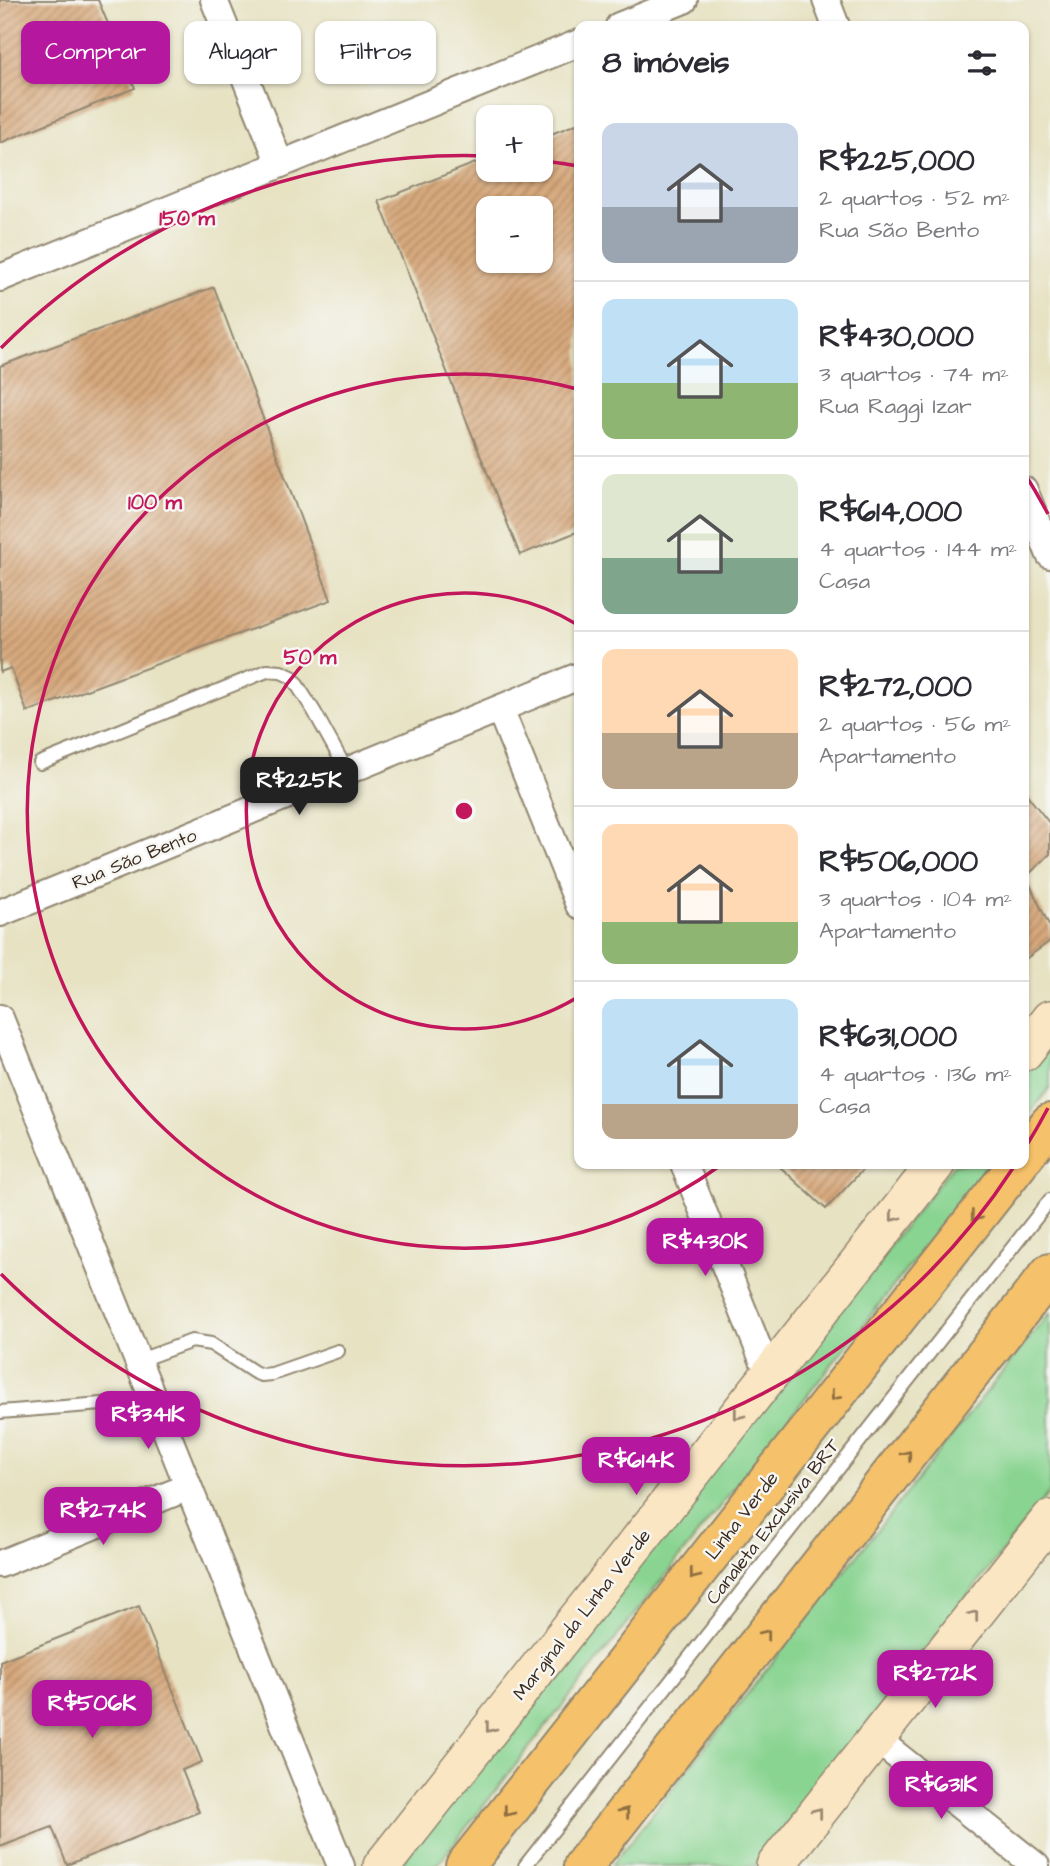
<!DOCTYPE html>
<html lang="pt">
<head>
<meta charset="utf-8">
<style>
  body { margin:0; font-family:"Architects Daughter",sans-serif; background:#f2f2f3; color:#2b2b33; height:100vh; display:flex; flex-direction:column; font-size:26px; white-space:nowrap }
  * { box-sizing:border-box; margin:0 }
  p { font-size:23px; color:#7c7c81 }
  .icon { flex:none; width:38px; height:38px; fill:none; stroke:currentColor; stroke-width:2; stroke-linecap:round; stroke-linejoin:round }
  .map { position:relative; flex:1; overflow:hidden }
  .drawer { position:absolute; left:574px; top:21px; width:455px; height:1148px; display:flex; flex-direction:column; background:#fff; border-radius:14px; box-shadow:0 2px 5px #0004 }
  .drawer>* { flex:none }
  .hud { position:absolute; left:21px; top:21px; width:448px; height:63px; display:flex; gap:14px }
  .tools { position:absolute; left:476px; top:105px; display:grid; gap:14px }
  .tools a { display:grid; place-items:center; width:77px; height:77px; border-radius:14px; background:#fff; box-shadow:0 2px 5px #0004; font-size:35px }
  .price { position:absolute; translate:-50% -60px; padding:0 16px; border-radius:14px; background:#b5179e; color:#fff; font-size:23px; line-height:46px; filter:drop-shadow(0 2px 4px #0008) }
  .price::after { content:''; position:absolute; left:50%; top:42px; width:21px; height:16px; margin-left:-10px; background:inherit; clip-path:polygon(0 0,100% 0,50% 100%) }
  .price.active { background:#222; color:#fff }
  ul { padding:0; list-style:none }
  li { display:flex; align-items:center; gap:21px; height:175px; padding:0 28px }
  li+li { border-top:2px solid #e1e1e2 }
  li span { display:grid; place-items:center; flex:none; width:196px; height:140px; border-radius:14px; color:#555 }
  li>.icon { margin-inline-start:auto }
  span .icon { width:84px; height:84px; fill:#fffc; stroke-width:1 }
  li b { font-size:30px }
  h2 { display:flex; justify-content:space-between; align-items:center; height:84px; padding:0 28px; font-size:30px }
  .tag { padding:0 24px; border-radius:14px; background:#fff; box-shadow:0 2px 5px #0004; font-size:24px; line-height:63px }
  .tag.active { background:#b5179e; color:#fff }
  .map>svg:first-child { display:block }
  .green { fill:#89d491; stroke:#627f58; stroke-width:2 }
  .building { fill:url(#building-hatch); fill-rule:evenodd }
  .lines { fill:none; stroke-linecap:round; stroke-linejoin:round }
  .service-casing { stroke:#918670; stroke-width:16 }
  .minor-casing { stroke:#918670; stroke-width:30 }
  .secondary-casing { stroke:#918670; stroke-width:40 }
  .trunk-casing { stroke:#918670; stroke-width:42 }
  .service { stroke:#fff; stroke-width:12 }
  .minor { stroke:#fff; stroke-width:26 }
  .secondary { stroke:#fbe6c4; stroke-width:37 }
  .trunk { stroke:#f5c16b; stroke-width:38 }
  .oneway { stroke:#9b8871 }
  .oneway2 { stroke:#8f6e41 }
  .ring { fill:none; stroke:#c2185b; stroke-width:3.5 }
  .labels { text-anchor:middle; stroke-width:5; stroke-linejoin:round; paint-order:stroke }
  .street-label { font-size:19px; fill:#3b2a1e; stroke:#f6f6f2 }
  .centre { fill:#c2185b; stroke:#f6f6f2; stroke-width:3.5 }
  .ring-label { font-size:21px; text-anchor:middle; font-weight:bold; fill:#c2185b; stroke:#f6f6f2; stroke-width:5; stroke-linejoin:round; paint-order:stroke }
</style>
</head>
<body>
<div class="map">
<svg width="1050" height="1866" viewBox="0 0 1050 1866">
  <defs>
    <pattern id="building-hatch" width="6" height="6" patternUnits="userSpaceOnUse" patternTransform="scale(1.75)"><rect width="6" height="6" fill="#d7a97d"/><path d="M-1 1l2-2M0 6l6-6M5 7l2-2" fill="none" stroke="#b08a66"/></pattern>
  </defs>
  <rect width="100%" height="100%" fill="#f6f6f2"/>
  <filter id="ink" filterUnits="userSpaceOnUse"><feTurbulence type="fractalNoise" baseFrequency=".0143" numOctaves="2"/><feDisplacementMap in="SourceGraphic" scale="14" xChannelSelector="R" yChannelSelector="G"/><feConvolveMatrix kernelMatrix="1 2 1 2 8 2 1 2 1" color-interpolation-filters="sRGB"/></filter>
  <filter id="wash" filterUnits="userSpaceOnUse"><feTurbulence type="fractalNoise" baseFrequency=".00686" numOctaves="4" result="noise"/><feDisplacementMap in="SourceGraphic" scale="28" xChannelSelector="R" yChannelSelector="G"/><feGaussianBlur stdDeviation="1.57" result="paint"/><feColorMatrix in="noise" values="0 0 0 0 0 0 0 0 0 0 0 0 0 0 0 0 0 1.4 0 .05"/><feComposite in="paint" operator="in"/></filter>
  <g filter="url(#wash)">
    <rect width="100%" height="100%" fill="#e7e2c2"/>
    <!-- green -->
    <g class="green">
      <polygon points="1050,1042 1050,1087 1024,1121 1024,1075"/>
      <polygon points="954,1164 990,1164 436,1866 399,1866"/>
      <polygon points="1050,1312 1050,1491 755,1866 611,1866"/>
    </g>
    <g id="blocks">
      <!-- building -->
      <g class="building">
        <polygon points="0,0 98,0 135,88 0,143"/>
        <path d="M579,123V531L520,555L379,201L488,158V170H541V138ZM488,208H541V261H488Z"/>
        <polygon points="214,287 331,600 27,712 11,668 0,672 0,366"/>
        <polygon points="1024,791 1050,824 1050,854 1026,877 1050,927 1050,941 1024,960"/>
        <polygon points="777,1164 868,1164 826,1209"/>
        <polygon points="139,1606 202,1762 182,1770 199,1812 67,1865 52,1827 0,1847 0,1661"/>
      </g>
    </g>
  </g>
  <g filter="url(#ink)">
    <use href="#blocks" fill-opacity="0" stroke="#918670" stroke-width="2"/>
    <g class="lines">
      <defs>
        <g id="service">
          <polyline points="40,763 267,671 281,672 292,677 314,711 347,771"/>
          <polyline points="137,1361 192,1341 211,1344 254,1372 261,1375 272,1374 338,1351"/>
          <polyline points="0,1412 153,1400"/>
          <polyline points="525,1866 1050,1200"/>
        </g>
        <g id="minor">
          <polyline points="214,0 280,164"/>
          <polyline points="826,0 836,26"/>
          <polyline points="619,26 684,0"/>
          <polyline points="0,278 579,43"/>
          <polyline points="1024,490 1050,555"/>
          <polyline points="500,709 579,905"/>
          <polyline points="0,913 579,676"/>
          <polyline points="0,1018 341,1866"/>
          <polyline points="684,1164 769,1375"/>
          <polyline points="0,1564 188,1487"/>
          <polyline points="876,1739 1036,1866"/>
        </g>
        <g id="secondary">
          <polyline points="1024,1052 1050,1019"/>
          <polyline points="382,1866 936,1164"/>
          <polyline points="775,1866 1050,1519"/>
        </g>
        <g id="trunk">
          <polyline points="1024,1156 1050,1123"/>
          <polyline points="465,1866 1018,1164"/>
          <polyline points="583,1866 1050,1273"/>
        </g>
      </defs>
      <!-- service casing -->
      <use href="#service" class="service-casing"/>
      <!-- minor casing -->
      <use href="#minor" class="minor-casing"/>
      <!-- secondary casing -->
      <use href="#secondary" class="secondary-casing"/>
      <!-- trunk casing -->
      <use href="#trunk" class="trunk-casing"/>
      <!-- service -->
      <use href="#service" class="service"/>
      <!-- minor -->
      <use href="#minor" class="minor"/>
      <!-- secondary -->
      <use href="#secondary" class="secondary"/>
      <!-- trunk -->
      <use href="#trunk" class="trunk"/>
    </g>
    <!-- one-way arrows -->
    <defs><path id="oneway-chevron" d="M-2-3.5L2.5 0L-2 3.5" fill="none" stroke-width="1.6" stroke-linecap="round" stroke-linejoin="round" transform="scale(1.75)"/></defs>
    <g class="oneway">
      <use href="#oneway-chevron" transform="translate(894 1217) rotate(128)"/>
      <use href="#oneway-chevron" transform="translate(738 1415) rotate(128)"/>
      <use href="#oneway-chevron" transform="translate(974 1615) rotate(-52)"/>
      <use href="#oneway-chevron" transform="translate(490 1728) rotate(128)"/>
      <use href="#oneway-chevron" transform="translate(818 1812) rotate(-52)"/>
    </g>
    <g class="oneway2">
      <use href="#oneway-chevron" transform="translate(975 1217) rotate(128)"/>
      <use href="#oneway-chevron" transform="translate(835 1396) rotate(128)"/>
      <use href="#oneway-chevron" transform="translate(907 1455) rotate(-52)"/>
      <use href="#oneway-chevron" transform="translate(694 1575) rotate(128)"/>
      <use href="#oneway-chevron" transform="translate(766 1634) rotate(-52)"/>
      <use href="#oneway-chevron" transform="translate(508 1812) rotate(128)"/>
      <use href="#oneway-chevron" transform="translate(625 1812) rotate(-52)"/>
    </g>
  </g>
  <!-- distance rings -->
  <g class="ring">
    <path d="M578 997A218 218 0 1 1 578 625"/>
    <path d="M721 1165A437 437 0 1 1 577 389"/>
    <path d="M1048 1108A655 655 0 0 1 1025 1148M1013 1168A655 655 0 0 1 1 1274M1 348A655 655 0 0 1 487 156M544 161A655 655 0 0 1 578 166M1025 474A655 655 0 0 1 1048 514"/>
  </g>
  <g class="labels">
    <!-- street labels -->
    <g class="street-label">
      <text transform="translate(134 858) rotate(-22)" y="7">Rua São Bento</text>
      <text transform="translate(741 1515) rotate(-52)" y="7">Linha Verde</text>
      <text transform="translate(772 1521) rotate(-52)" y="7">Canaleta Exclusiva BRT</text>
      <text transform="translate(581 1614) rotate(-52)" y="7">Marginal da Linha Verde</text>
    </g>
  </g>
  <circle cx="464" cy="811" r="10" class="centre"/>
  <g class="ring-label">
    <text x="187" y="225">150 m</text>
    <text x="155" y="509">100 m</text>
    <text x="310" y="664">50 m</text>
  </g>
</svg>
<div class="tools">
<a>+</a>
<a>−</a>
</div>
<b class="price active" style="left:299px;top:817px">R$225K</b>
<b class="price" style="left:705px;top:1278px">R$430K</b>
<b class="price" style="left:148px;top:1451px">R$341K</b>
<b class="price" style="left:636px;top:1497px">R$614K</b>
<b class="price" style="left:103px;top:1547px">R$274K</b>
<b class="price" style="left:935px;top:1710px">R$272K</b>
<b class="price" style="left:92px;top:1740px">R$506K</b>
<b class="price" style="left:941px;top:1821px">R$631K</b>
<div class="hud">
<a class="tag active">Comprar</a>
<a class="tag">Alugar</a>
<a class="tag">Filtros</a>
</div>
<section class="drawer">
<h2>8 imóveis<svg class="icon" aria-label="filters" viewBox="0 0 24 24"><path d="M4 7h16M4 17h16"/><circle cx="9" cy="7" r="2"/><circle cx="15" cy="17" r="2"/></svg></h2>
<ul>
<li><span style="background:linear-gradient(#c9d6e8 60%,#9aa5b1 0)"><svg class="icon" aria-label="home" viewBox="0 0 24 24"><path d="M3 11l9-7 9 7M6 9v11h12V9"/></svg></span><div><b>R$225,000</b><p>2 quartos · 52 m²</p><p>Rua São Bento</p></div></li>
<li><span style="background:linear-gradient(#bfe0f5 60%,#8fb573 0)"><svg class="icon" aria-label="home" viewBox="0 0 24 24"><path d="M3 11l9-7 9 7M6 9v11h12V9"/></svg></span><div><b>R$430,000</b><p>3 quartos · 74 m²</p><p>Rua Raggi Izar</p></div></li>
<li><span style="background:linear-gradient(#dfe7d0 60%,#7fa58c 0)"><svg class="icon" aria-label="home" viewBox="0 0 24 24"><path d="M3 11l9-7 9 7M6 9v11h12V9"/></svg></span><div><b>R$614,000</b><p>4 quartos · 144 m²</p><p>Casa</p></div></li>
<li><span style="background:linear-gradient(#ffd9b3 60%,#b9a48a 0)"><svg class="icon" aria-label="home" viewBox="0 0 24 24"><path d="M3 11l9-7 9 7M6 9v11h12V9"/></svg></span><div><b>R$272,000</b><p>2 quartos · 56 m²</p><p>Apartamento</p></div></li>
<li><span style="background:linear-gradient(#ffd9b3 70%,#8fb573 0)"><svg class="icon" aria-label="home" viewBox="0 0 24 24"><path d="M3 11l9-7 9 7M6 9v11h12V9"/></svg></span><div><b>R$506,000</b><p>3 quartos · 104 m²</p><p>Apartamento</p></div></li>
<li><span style="background:linear-gradient(#bfe0f5 75%,#b9a48a 0)"><svg class="icon" aria-label="home" viewBox="0 0 24 24"><path d="M3 11l9-7 9 7M6 9v11h12V9"/></svg></span><div><b>R$631,000</b><p>4 quartos · 136 m²</p><p>Casa</p></div></li>
</ul>
</section>
</div>
</body>
</html>
